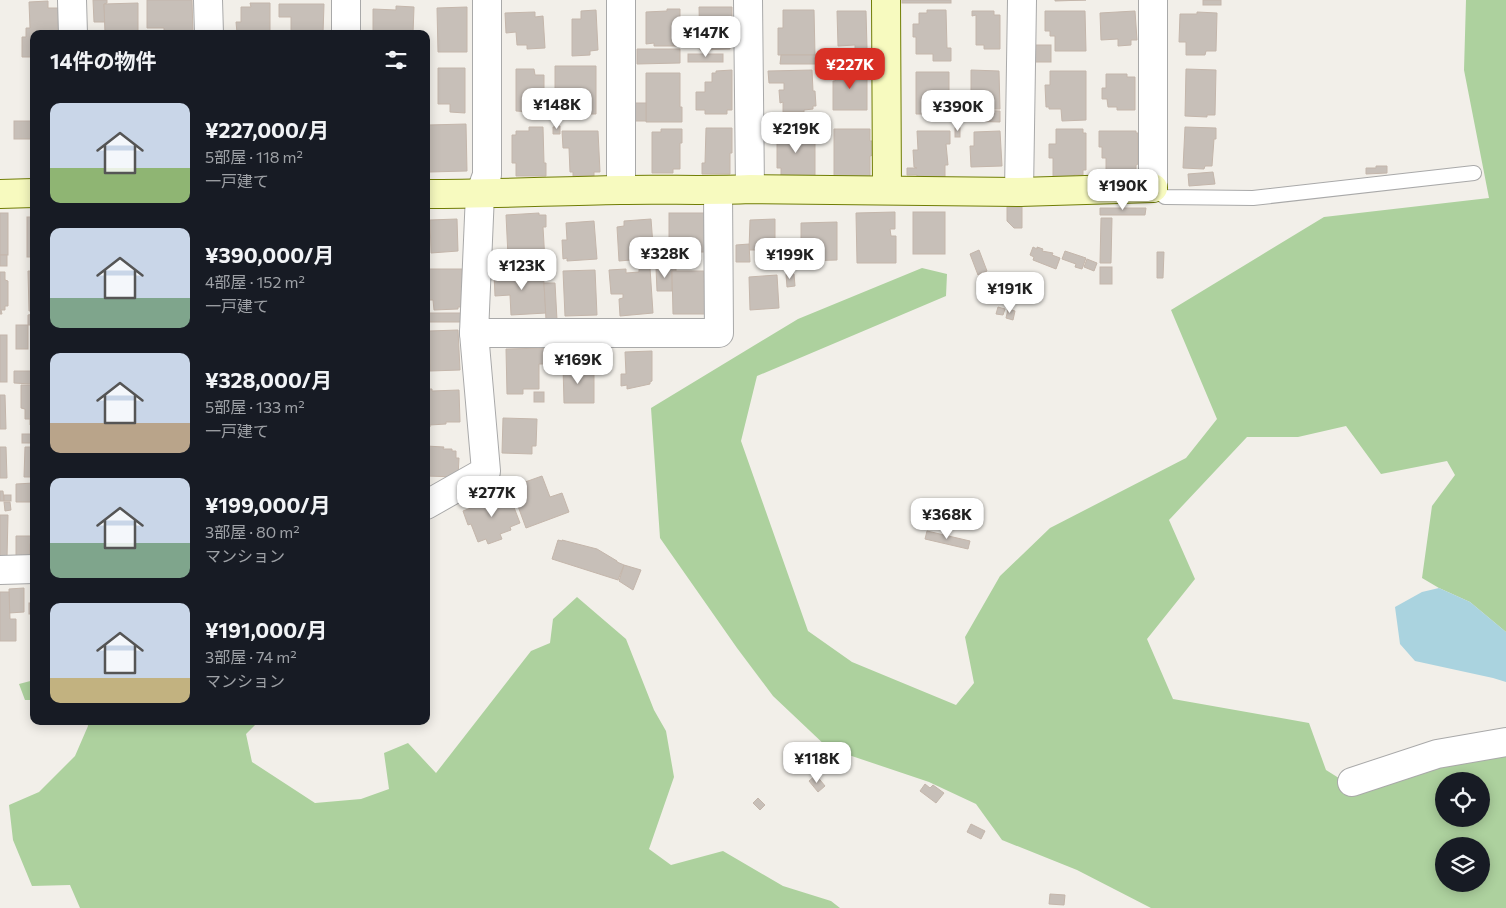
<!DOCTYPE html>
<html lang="ja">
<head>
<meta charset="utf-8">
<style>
  body { margin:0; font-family:Commissioner,"Noto Sans JP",sans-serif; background:#20242c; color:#f1f3f6; height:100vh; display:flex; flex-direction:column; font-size:19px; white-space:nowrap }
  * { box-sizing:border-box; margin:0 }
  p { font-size:16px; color:#9ea1a6 }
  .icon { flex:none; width:28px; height:28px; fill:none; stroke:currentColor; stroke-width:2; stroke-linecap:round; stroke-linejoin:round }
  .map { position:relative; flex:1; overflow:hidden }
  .drawer { position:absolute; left:30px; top:30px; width:400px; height:695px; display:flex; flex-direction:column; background:#171b24; border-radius:10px; box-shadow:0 2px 12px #0003 }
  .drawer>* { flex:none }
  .tools { position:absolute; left:1435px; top:772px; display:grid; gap:10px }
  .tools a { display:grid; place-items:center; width:55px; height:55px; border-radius:50%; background:#171b24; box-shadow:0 2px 12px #0003; font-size:25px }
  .price { position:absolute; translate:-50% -42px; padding:0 11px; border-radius:10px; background:#fff; color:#222; font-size:16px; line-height:32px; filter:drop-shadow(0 1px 2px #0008) }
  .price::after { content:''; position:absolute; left:50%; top:30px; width:15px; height:11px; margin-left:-8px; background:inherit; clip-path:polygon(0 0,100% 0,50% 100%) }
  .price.selected { background:#d93025; color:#fff }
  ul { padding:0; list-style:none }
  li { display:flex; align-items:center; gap:15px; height:125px; padding:0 20px }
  li span { display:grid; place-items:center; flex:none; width:140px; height:100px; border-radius:10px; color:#555 }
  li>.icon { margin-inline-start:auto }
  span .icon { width:60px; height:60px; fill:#fffc; stroke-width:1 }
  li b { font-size:21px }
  h2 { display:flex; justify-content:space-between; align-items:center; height:60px; padding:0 20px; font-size:21px }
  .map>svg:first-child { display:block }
  .forest { fill:#add19e; fill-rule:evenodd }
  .water { fill:#aad3df }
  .building { fill:#c7bfb8; stroke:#c4b6ab }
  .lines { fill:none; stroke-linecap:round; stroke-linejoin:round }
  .lane-casing { stroke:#a9a9a9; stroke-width:16 }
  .street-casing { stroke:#a9a9a9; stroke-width:30 }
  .secondary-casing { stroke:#707d05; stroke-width:30 }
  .lane { stroke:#fff; stroke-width:14 }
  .street { stroke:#fff; stroke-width:28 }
  .secondary { stroke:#f7fabf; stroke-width:28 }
</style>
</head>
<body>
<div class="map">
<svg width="1506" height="908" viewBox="0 0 1506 908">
  <rect width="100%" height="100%" fill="#f2efe9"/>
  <!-- forest -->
  <g class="forest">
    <path d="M1466,0H1506V632L1470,602L1439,588L1422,578L1432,506L1455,475L1447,461L1381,474L1346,426L1298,437H1247L1169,520L1195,579L1147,639L1173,699L1309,723L1326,770L1358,790L1506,744V908H1151L1077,870L1002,840L976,804L929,782L828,748L773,696L737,648L660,538L651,408L798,319L922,268L947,274L946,296L757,376L741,441L808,631L852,662L956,705L974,683L965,637L1000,576L1050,528L1186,458L1217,419L1171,310L1324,217L1489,198L1464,70ZM1444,781H1481V819H1444ZM1444,846H1481V884H1444Z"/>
    <polygon points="577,597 626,639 654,710 666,731 674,777 649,849 671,865 723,851 783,886 831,901 840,908 80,908 70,885 32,886 13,840 9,805 39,792 75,756 88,726 87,721 259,721 246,734 252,762 315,803 361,799 389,789 384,753 408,743 436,773 531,651 550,643 553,619"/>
    <polygon points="34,680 34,700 25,700 19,684"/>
  </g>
  <!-- water -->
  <polygon class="water" points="1439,588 1470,602 1506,632 1506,682 1493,678 1415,661 1400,644 1395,607 1422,592"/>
  <!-- building -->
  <g class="building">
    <polygon points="93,0 107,0 107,3 104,4 105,22 94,22"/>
    <polygon points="147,0 192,0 193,34 170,34 170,31 164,31 164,28 147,28"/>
    <rect x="902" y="0" width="49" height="3"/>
    <polygon points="1055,0 1086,0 1055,1"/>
    <rect x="1203" y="0" width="18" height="5"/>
    <polygon points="48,1 48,8 61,8 63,34 34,34 34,57 22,57 22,37 26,37 26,28 30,28 29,2"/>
    <polygon points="138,3 138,34 105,34 104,4"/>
    <polygon points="250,3 270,3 270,34 237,33 236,22 241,22 241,7 251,7"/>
    <polygon points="279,4 324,4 323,34 291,34 291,17 279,17"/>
    <polygon points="396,6 414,7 413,34 373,34 373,9 396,10"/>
    <polygon points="467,7 467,52 438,52 437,8"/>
    <polygon points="699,7 732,7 732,35 730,35 730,49 700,50"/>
    <polygon points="667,9 680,9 680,46 654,46 654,43 646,44 646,12 667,11"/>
    <polygon points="596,10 598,50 590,51 590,55 572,56 572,19 581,19 581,11"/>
    <polygon points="783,10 814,10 815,55 778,55 778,28 783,28"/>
    <polygon points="927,10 946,10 947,48 951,48 951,61 933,61 933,54 916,54 916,37 913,37 913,24 919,24 919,13 927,13"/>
    <polygon points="837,11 866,11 867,48 855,49 855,45 838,46"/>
    <polygon points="972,11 994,11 994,15 1000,15 1000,49 984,49 984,45 976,45 976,15 972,16"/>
    <polygon points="1045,11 1085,11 1086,51 1055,51 1055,36 1050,36 1050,31 1045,31"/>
    <polygon points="1135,11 1137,40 1131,40 1131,45 1118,46 1118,39 1101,40 1100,13"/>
    <polygon points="535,12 535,17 543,16 545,48 527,49 527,45 517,45 516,32 506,33 505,13"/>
    <polygon points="1197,12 1217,13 1216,51 1206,51 1205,55 1186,55 1186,42 1179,42 1180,14 1197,14"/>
    <rect x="1032" y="45" width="19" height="17"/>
    <polygon points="637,49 680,49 680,63 637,64"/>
    <rect x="688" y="54" width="35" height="8"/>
    <polygon points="781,55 818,55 818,64 780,64"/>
    <polygon points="555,66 596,66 596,114 568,114 568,93 555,93"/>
    <polygon points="438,68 465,68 465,113 450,112 450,104 438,104"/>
    <polygon points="516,69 534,69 535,75 544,75 544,108 534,108 534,112 516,111"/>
    <polygon points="1186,69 1216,70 1215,115 1207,115 1207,117 1185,116"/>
    <polygon points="732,70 732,110 727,110 727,114 705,114 705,110 696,110 696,92 705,92 705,82 712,82 712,73 716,73 716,71"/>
    <polygon points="812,70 813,91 815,91 816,106 813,106 813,109 804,110 804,112 783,112 783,102 780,103 779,90 784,90 784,83 769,83 768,71"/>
    <polygon points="835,70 867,70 867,110 833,110 833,81 835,81"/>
    <polygon points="971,70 999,71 1000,109 971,109 971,106 967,106 967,94 971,94"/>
    <polygon points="1050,71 1086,71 1086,120 1062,121 1061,109 1049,109 1049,107 1046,107 1045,85 1050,85"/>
    <polygon points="916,72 949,72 949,111 940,111 940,114 916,114"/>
    <polygon points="646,73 680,73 680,107 682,107 682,122 646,122"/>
    <polygon points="1106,74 1127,74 1127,77 1135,77 1135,110 1117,110 1117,107 1108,107 1107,99 1102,99 1102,88 1106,88"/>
    <rect x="632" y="103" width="14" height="18"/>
    <polygon points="963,110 1000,111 1000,122 963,121"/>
    <rect x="14" y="121" width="18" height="18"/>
    <polygon points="466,124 467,171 429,172 428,125"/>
    <polygon points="560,126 560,134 553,134 553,127"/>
    <polygon points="529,127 543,127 544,163 546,163 546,176 516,176 516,163 512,163 512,135 516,135 516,131 529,131"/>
    <polygon points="1185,127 1216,128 1216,139 1214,139 1212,166 1205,166 1204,169 1183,168"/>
    <polygon points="706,128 732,128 732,153 730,153 730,174 702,174 702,163 705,163"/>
    <rect x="955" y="128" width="5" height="9"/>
    <polygon points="661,129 682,129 682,143 680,143 680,169 673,169 673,173 652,173 652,132 661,132"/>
    <polygon points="834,129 870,129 870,141 874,141 874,155 870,156 870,177 834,177"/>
    <polygon points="1056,129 1083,129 1083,133 1086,133 1086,170 1083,170 1083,175 1074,175 1074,177 1053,177 1053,158 1049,158 1049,144 1056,144"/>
    <polygon points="562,131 598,131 600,172 594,172 594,176 573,176 573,172 570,172 569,148 563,148"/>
    <polygon points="777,131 815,131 815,177 781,177 781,168 777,168"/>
    <polygon points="917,131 950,131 950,144 946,144 948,165 945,165 945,177 917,177 917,175 907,175 907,168 917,168 914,167 913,150 918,150"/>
    <polygon points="1000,131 1002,166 971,167 970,146 974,146 974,132"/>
    <polygon points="1099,131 1136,131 1136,133 1138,133 1138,164 1136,165 1136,173 1106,173 1106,158 1102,158 1102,147 1099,147"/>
    <polygon points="1376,166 1387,166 1387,173 1366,174 1366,168 1376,168"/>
    <polygon points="1213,172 1215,184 1189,186 1188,174"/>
    <polygon points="1007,207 1022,207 1022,228 1014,228 1007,221"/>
    <polygon points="1100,208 1146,208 1145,215 1100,215"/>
    <polygon points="895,212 895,229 890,229 891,236 896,236 896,263 857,263 856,213"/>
    <rect x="913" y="212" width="32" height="42"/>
    <rect x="0" y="213" width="8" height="42"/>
    <polygon points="539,213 539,215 546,215 546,227 543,227 545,261 511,264 511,255 508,256 506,215"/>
    <rect x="669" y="213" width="36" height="39"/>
    <rect x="27" y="217" width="7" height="40"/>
    <polygon points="1101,218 1112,218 1111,263 1100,263"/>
    <polygon points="457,219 458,251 431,253 430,220"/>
    <polygon points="651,219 654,258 619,261 617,227 624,226 624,221"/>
    <polygon points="775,219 775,250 749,250 750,220"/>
    <polygon points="594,221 597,259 567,261 567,258 563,259 562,240 567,240 566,223"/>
    <polygon points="837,222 837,260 801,261 801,223"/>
    <polygon points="749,244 750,262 736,262 736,245"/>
    <polygon points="1033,247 1037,249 1037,247 1043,249 1042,251 1053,253 1052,255 1060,258 1056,269 1033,260 1034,257 1030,255"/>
    <polygon points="979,250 987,271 978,275 970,254"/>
    <polygon points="1065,251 1086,258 1082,269 1075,267 1076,264 1062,259"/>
    <polygon points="1157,252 1164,252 1163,278 1157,278"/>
    <rect x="0" y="255" width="7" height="11"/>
    <polygon points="1087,259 1097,263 1094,271 1084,267"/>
    <polygon points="676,267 676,272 672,271 672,291 657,291 656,268"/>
    <rect x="1100" y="267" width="12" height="17"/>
    <polygon points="32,268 34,268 34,313 34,311 29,311 28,271 32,271"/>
    <polygon points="650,268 653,313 620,316 619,299 623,298 623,294 611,294 609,270 626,269 626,273 639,272 639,269"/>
    <polygon points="426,269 462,269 464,307 458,307 458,309 434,310 433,300 428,300 428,289 426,289"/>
    <polygon points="543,270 546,313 511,315 510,295 495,296 494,273"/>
    <polygon points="595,270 597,315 565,316 563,271"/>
    <polygon points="672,271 704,271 705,314 673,314"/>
    <polygon points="0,272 5,272 5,280 8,281 8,306 5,306 5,310 1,310 2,314 0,314"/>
    <polygon points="786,274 794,274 795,286 787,287"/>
    <polygon points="777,275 779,308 750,310 749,277"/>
    <polygon points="544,283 555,283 557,320 546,320"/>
    <polygon points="998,307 1005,309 1003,315 996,314"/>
    <polygon points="1008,309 1015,311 1013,320 1006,318"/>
    <rect x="426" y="313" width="38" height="9"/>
    <polygon points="34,314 34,325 28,325 28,315"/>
    <rect x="16" y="325" width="12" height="24"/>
    <polygon points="32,328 34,328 34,373 32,374"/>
    <polygon points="458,330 460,370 430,371 429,331"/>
    <rect x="0" y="335" width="7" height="47"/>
    <polygon points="546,348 546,364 539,364 539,389 523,389 523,394 507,394 506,349"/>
    <polygon points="652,351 652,381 650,382 650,384 627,389 627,385 621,386 621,374 626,374 625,352"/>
    <polygon points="563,366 579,366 579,371 594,370 594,403 564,403"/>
    <polygon points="14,371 31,371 31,384 14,383"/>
    <polygon points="21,385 34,385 34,425 30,425 30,419 25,419 25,409 21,408"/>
    <polygon points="426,389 432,389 432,391 459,390 460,422 446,422 446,424 430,425 430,427 426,427"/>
    <rect x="534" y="392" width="10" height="10"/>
    <polygon points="0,395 5,395 6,429 0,429"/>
    <polygon points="503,418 537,419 536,446 532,446 532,454 502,453"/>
    <rect x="22" y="434" width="12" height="9"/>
    <polygon points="426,446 444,447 443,449 452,449 452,451 456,451 456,458 459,458 458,477 426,476"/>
    <polygon points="0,447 6,447 7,478 0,478"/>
    <polygon points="25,447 34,447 34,477 24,477"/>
    <polygon points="542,476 550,497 562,493 569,512 526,528 511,487"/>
    <polygon points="34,483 34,502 16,502 16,484"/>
    <polygon points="0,491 3,491 4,501 0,501"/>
    <polygon points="503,491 505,495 499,498 500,500 510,497 520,523 510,527 511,530 500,534 502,539 488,544 486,539 478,542 471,524 468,525 463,511 481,504 480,501"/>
    <rect x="4" y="495" width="7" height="6"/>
    <polygon points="4,502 10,502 11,510 5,511"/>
    <polygon points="32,506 34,506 34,544 33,544"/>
    <polygon points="0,515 8,515 7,558 0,558"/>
    <polygon points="927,531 970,541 968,549 925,539"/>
    <polygon points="16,536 31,536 30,558 16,558"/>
    <polygon points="558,540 562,541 562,540 597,549 617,561 617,562 624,565 618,580 552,559"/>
    <rect x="30" y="544" width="4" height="14"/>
    <polygon points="624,565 641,570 633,590 619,581"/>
    <polygon points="24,588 24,612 9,613 9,589"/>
    <polygon points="0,592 9,592 10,619 16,619 16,641 0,641"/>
    <rect x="29" y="603" width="5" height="11"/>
    <polygon points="816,775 825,786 818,792 809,781"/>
    <polygon points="925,784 930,788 933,785 944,793 936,803 920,791"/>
    <polygon points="758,798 765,805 760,810 753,803"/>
    <polygon points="971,824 985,831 981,839 967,832"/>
    <polygon points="1050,894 1065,895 1064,905 1049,904"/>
  </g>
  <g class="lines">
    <defs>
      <polyline id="lane" points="1153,188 1165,197 1253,198 1474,173"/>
      <g id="street">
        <polyline points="72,0 73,34"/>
        <polyline points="208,0 209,34"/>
        <polyline points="346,0 346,34"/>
        <polyline points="621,0 621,190"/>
        <polyline points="748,0 750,189"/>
        <polyline points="1153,188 1153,0"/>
        <polyline points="1019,192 1022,0"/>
        <polyline points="474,333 719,333 718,191"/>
        <polyline points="426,505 486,471 474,333 480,194 487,175 487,0"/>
        <polyline points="0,570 34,569"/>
        <polyline points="1352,782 1437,754 1506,742"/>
      </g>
      <g id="secondary">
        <polyline points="886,0 887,190"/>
        <polyline points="0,194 34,193"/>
        <path d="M426,194C491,194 556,191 620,190C664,189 707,191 750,189L1019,192L1153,188"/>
      </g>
    </defs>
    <!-- lane casing -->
    <use href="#lane" class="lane-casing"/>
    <!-- street casing -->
    <use href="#street" class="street-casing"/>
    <!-- secondary casing -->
    <use href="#secondary" class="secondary-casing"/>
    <!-- lane -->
    <use href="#lane" class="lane"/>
    <!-- street -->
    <use href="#street" class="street"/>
    <!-- secondary -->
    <use href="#secondary" class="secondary"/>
  </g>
</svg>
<div class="tools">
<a><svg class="icon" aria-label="locate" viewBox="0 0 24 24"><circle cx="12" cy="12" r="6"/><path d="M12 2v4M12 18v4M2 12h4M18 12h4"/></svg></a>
<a><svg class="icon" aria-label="layers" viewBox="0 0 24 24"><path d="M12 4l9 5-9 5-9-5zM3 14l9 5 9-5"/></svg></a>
</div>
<b class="price" style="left:706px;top:58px">¥147K</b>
<b class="price selected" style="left:850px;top:90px">¥227K</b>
<b class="price" style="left:557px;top:130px">¥148K</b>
<b class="price" style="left:958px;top:132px">¥390K</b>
<b class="price" style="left:796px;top:154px">¥219K</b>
<b class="price" style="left:1123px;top:211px">¥190K</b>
<b class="price" style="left:665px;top:279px">¥328K</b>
<b class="price" style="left:790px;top:280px">¥199K</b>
<b class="price" style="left:522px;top:291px">¥123K</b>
<b class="price" style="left:1010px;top:314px">¥191K</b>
<b class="price" style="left:578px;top:385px">¥169K</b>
<b class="price" style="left:492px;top:518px">¥277K</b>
<b class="price" style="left:947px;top:540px">¥368K</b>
<b class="price" style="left:817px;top:784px">¥118K</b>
<section class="drawer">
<h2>14件の物件<svg class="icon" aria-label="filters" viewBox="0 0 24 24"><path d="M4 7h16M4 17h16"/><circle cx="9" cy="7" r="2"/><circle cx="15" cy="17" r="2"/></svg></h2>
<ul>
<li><span style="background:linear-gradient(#c9d6e8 65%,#8fb573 0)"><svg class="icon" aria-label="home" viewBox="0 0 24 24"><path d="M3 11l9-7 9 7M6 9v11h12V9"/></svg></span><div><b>¥227,000/月</b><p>5部屋 · 118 m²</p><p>一戸建て</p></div></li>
<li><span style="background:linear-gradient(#c9d6e8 70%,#7fa58c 0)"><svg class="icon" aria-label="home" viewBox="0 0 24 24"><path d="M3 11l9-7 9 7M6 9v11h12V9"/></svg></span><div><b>¥390,000/月</b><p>4部屋 · 152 m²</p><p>一戸建て</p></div></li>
<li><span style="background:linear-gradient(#c9d6e8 70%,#b9a48a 0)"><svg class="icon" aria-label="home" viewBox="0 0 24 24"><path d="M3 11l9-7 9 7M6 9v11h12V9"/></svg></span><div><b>¥328,000/月</b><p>5部屋 · 133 m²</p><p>一戸建て</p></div></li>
<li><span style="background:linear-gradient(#c9d6e8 65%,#7fa58c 0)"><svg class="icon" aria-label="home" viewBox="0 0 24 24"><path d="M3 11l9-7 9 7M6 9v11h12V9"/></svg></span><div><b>¥199,000/月</b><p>3部屋 · 80 m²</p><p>マンション</p></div></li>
<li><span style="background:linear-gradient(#c9d6e8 75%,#c2b280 0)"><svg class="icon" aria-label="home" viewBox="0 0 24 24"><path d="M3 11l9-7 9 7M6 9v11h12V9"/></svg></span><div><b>¥191,000/月</b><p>3部屋 · 74 m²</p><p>マンション</p></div></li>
</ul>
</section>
</div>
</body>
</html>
